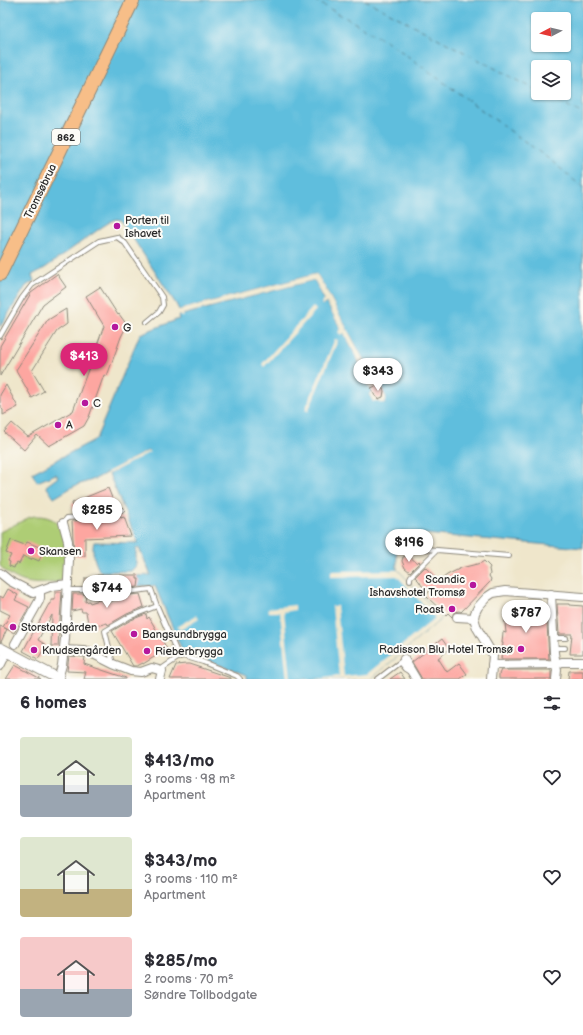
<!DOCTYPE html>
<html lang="en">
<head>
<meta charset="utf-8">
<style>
  body { margin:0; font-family:"Balsamiq Sans",sans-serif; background:#f7f7f7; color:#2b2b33; height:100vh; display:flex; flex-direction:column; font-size:15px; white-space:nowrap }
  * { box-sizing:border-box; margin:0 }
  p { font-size:13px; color:#7c7c81 }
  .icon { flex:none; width:22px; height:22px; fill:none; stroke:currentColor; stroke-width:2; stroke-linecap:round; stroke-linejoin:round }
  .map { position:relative; height:679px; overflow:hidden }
  .side { display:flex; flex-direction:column; background:#fff; flex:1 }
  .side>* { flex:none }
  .needle { width:26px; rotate:263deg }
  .fabs { position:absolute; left:531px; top:12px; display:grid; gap:8px }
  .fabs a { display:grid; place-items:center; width:40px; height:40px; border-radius:4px; background:#fff; box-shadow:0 1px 3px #0004; font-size:20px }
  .price { position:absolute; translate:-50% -34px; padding:0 9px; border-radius:14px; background:#fff; color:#222; font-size:13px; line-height:26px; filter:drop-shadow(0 1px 2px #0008) }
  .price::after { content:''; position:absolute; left:50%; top:24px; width:12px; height:9px; margin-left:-6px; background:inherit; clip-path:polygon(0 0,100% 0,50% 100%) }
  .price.selected { background:#db2777; color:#fff }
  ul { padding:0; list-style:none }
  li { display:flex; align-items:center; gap:12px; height:100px; padding:0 20px }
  li span { display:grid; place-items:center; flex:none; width:112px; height:80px; border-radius:4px; color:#555 }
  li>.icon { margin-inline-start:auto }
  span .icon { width:48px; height:48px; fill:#fffc; stroke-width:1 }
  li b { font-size:17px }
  h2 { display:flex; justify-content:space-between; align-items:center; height:48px; padding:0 20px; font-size:17px }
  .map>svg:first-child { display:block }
  .green { fill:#aecd74; stroke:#6c7c50 }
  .water { fill:#5fbedd; stroke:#457484; fill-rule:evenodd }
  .pier { fill:#efe6cb }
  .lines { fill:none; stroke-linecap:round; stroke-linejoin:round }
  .ferry { stroke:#3d5e69; stroke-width:1; stroke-dasharray:5 4; stroke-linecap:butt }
  .building { fill:#fda6a0 }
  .service-casing { stroke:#8d887b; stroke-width:6 }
  .minor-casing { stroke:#8d887b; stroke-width:10 }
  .tertiary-casing { stroke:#8d887b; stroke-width:12 }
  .primary-casing { stroke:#8d887b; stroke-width:15 }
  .service { stroke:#fff; stroke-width:4 }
  .minor { stroke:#fff; stroke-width:8 }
  .tertiary { stroke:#fff; stroke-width:10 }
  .primary { stroke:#f7be88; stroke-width:13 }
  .poi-dot { fill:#b5179e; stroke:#fdfcf7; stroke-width:1.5 }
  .labels { text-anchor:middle; stroke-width:4; stroke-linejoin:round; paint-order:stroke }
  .shield { fill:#fdfcf7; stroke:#6a6a68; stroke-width:1 }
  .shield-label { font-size:10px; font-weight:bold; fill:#2b2b2b }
  .street-label { font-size:11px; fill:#2b2b2b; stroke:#fdfcf7 }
  .poi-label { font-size:11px; fill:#2b2b2b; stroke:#fdfcf7; text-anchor:start }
</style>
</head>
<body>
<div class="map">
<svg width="583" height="679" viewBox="0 0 583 679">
  <rect width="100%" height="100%" fill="#fdfcf7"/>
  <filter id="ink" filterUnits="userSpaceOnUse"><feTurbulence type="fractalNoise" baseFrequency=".025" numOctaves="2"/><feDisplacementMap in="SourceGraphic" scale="8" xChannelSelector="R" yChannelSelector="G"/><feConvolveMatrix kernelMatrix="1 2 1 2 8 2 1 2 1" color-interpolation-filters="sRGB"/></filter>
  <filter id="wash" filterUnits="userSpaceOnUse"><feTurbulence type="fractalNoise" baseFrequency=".012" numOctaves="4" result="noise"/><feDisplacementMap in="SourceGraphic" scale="16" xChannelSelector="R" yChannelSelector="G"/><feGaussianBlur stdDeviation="0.9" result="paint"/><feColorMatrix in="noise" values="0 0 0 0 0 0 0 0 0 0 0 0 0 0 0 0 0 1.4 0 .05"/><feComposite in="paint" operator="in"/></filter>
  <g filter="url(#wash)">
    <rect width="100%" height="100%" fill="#efe6cb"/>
    <!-- green -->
    <path class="green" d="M35,516C72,515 65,550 65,576C61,582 56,582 49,583C28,585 15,581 0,566V532L30,517Z"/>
    <!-- water -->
    <path class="water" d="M0,0H583V548L402,532L396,537L397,569L442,618L371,679H247V675L214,663L182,650L155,586H137V576L151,575L139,548H136V566L131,571L100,572C95,563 91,551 94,542L138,543L109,474L149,451H148L95,479L74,486L54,498L46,486L58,477L56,474L37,482L32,473L96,439L140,334L179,319L178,316L313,280L315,281L325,301L322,305L327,303L341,329L339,332L344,333L369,381L370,388L373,387L371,392L369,394L373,401L375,400L385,403L386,397L376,381H375L324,286L318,276L316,274L179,310L176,304L121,220L117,219L113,220L102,227L45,268L32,275L34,281L26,286L0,327ZM538,19H564V45H538ZM538,67H564V93H538Z"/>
    <!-- pier -->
    <g class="pier">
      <polygon points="316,274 318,276 324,286 375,381 376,381 386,397 386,401 385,403 380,403 378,401 375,401 373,402 369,394 371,392 372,388 370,389 366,382 369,381 344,333 341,335 338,332 341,329 327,303 322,305 321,303 325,300 315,281 313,280 218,305 183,314 184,316 181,317 179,315 178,316 178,314 218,303 312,278 315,279 343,328 342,332 344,331 345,332 371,380 371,382 369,383 371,386 373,385 374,386 373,393 372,395 374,399 379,399 381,401 384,401 384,398 375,383 373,382 322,287 315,276 178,312 179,310"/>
      <polygon points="313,307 316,310 264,367 262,364"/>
      <polygon points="335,339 338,340 308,411 305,410"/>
      <polygon points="148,451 150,452 109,474 107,472"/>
      <polygon points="398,570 442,618 371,679 316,679 339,676 332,606 337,606 344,676 367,674 435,618 397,576 331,577 331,571"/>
      <polygon points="295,605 295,610 284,612 291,679 287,679 280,612 269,612 268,608"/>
      <polygon points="197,615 199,619 180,630 178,626"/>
    </g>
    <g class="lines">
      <!-- ferry -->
      <g class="ferry">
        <polyline points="314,0 387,41 553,162 583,188"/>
        <polyline points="365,0 538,91"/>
        <polyline points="543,93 583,114"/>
      </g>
    </g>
    <g id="blocks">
      <!-- building -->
      <g class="building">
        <polygon points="57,274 66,287 43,304 0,376 0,346 31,293"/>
        <polygon points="100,287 118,315 119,314 127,325 121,337 107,376 104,375 89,417 84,426 49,446 37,435 24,450 4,432 12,423 28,437 73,411 104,326 86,296"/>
        <polygon points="66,309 67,324 57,331 32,371 44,391 32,398 16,370 48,320"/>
        <polygon points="6,385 18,407 3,415 3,410 1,408 1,405 0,405 0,395"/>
        <polygon points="376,386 382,387 384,391 383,397 378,399 377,397 375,396 371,388"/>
        <polygon points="108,488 116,508 93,513 75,514 72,503"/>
        <polygon points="119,514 121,518 124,517 131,536 85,538 85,556 74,556 72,521 94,519"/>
        <polygon points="11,540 25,545 27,542 44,549 39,561 32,558 31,560 23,556 19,564 17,563 16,565 15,565 14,568 9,566 10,562 8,561 11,555 6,553"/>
        <polygon points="408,555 417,563 419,561 420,562 410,572 405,568 402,561 403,557"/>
        <polygon points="484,561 490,567 489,569 490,574 489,576 491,579 490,582 461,612 459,611 454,612 452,617 448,613 446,615 426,596 430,590 422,586 419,581 415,577 425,567 439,581 447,575 461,568 481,563"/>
        <polygon points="97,575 137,575 137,579 139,579 138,587 127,588 127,586 85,586 85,578 95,578 95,576 97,576"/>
        <polygon points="8,589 18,595 15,600 29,607 14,633 3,627 10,615 0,610 0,596 3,598"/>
        <polygon points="55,592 62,592 58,646 51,646 52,615 38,640 46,645 38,659 23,651 49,604 51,604 51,600 55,600"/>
        <polygon points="73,594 82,594 86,595 85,602 89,601 90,603 102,599 103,603 129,595 140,594 144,607 127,614 108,625 107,623 89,628 86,612 82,612 81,609 72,611"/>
        <polygon points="544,604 546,605 549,659 501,659 503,643 502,643 503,632 506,633 504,613 522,610 522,605"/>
        <polygon points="557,604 569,604 569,605 583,606 583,654 570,654 572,634 559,634"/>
        <polygon points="146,614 147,619 149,617 167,649 143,664 143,663 137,666 133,666 112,631 131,620"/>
        <polygon points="0,626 7,629 1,642 0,642"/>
        <polygon points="442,639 449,649 446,651 446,652 438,658 447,672 459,663 467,674 460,679 422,679 412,662"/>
        <polygon points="69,656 85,657 84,664 126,678 126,679 84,679 86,672 67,671"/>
        <polygon points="186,664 189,664 231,678 231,679 170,679 176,665"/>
        <polygon points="15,665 41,679 6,679"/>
        <polygon points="501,670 551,670 551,679 499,679 499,674"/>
        <polygon points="569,671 583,671 583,679 568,679"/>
        <polygon points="400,672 405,679 390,679"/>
      </g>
    </g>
  </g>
  <g filter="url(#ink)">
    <use href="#blocks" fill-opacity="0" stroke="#8d887b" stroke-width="1"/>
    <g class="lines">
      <defs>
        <g id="service">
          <polyline points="0,336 22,298 32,285 99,241 117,237 125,243 162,297 163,305 159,312 147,322"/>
          <polyline points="63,523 67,518 93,516 122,510"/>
          <polyline points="402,547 437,550"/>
          <polyline points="410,580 410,578 411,576 437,550 509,556"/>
          <polyline points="68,590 83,590 95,596 151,589 157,606 179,657"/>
          <polyline points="553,638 566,638"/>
          <polyline points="554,648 565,648"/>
          <polyline points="400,663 405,669 410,672"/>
          <polyline points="113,664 105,631 129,617 157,606"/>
          <polyline points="162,671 163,668 179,657 183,656 203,662 237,676 240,679"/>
          <polyline points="378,679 404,659"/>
        </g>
        <g id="minor">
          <polyline points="0,573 10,581 33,593 52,586 68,584"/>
          <polyline points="551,594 554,653 557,670 556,679"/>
          <polyline points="457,617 474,618"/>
          <polyline points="15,644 39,601 40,598 40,591"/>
          <polyline points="64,650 83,651 89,652 113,664 131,671 141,672 152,668 162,671 160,679"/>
          <polyline points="404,659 416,679"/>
          <polyline points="492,665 557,664 562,662 583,662"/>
          <polyline points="0,666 7,652"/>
          <polyline points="58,679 62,665 65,639 69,560 68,541 63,523"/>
          <polyline points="491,679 493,655 477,628 474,618 475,613 478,607 487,597 493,593 505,591 583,597"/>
        </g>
        <polyline id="tertiary" points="0,648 59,679"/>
        <polyline id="primary" points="0,274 133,0"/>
      </defs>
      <!-- service casing -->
      <use href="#service" class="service-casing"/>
      <!-- minor casing -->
      <use href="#minor" class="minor-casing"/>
      <!-- tertiary casing -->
      <use href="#tertiary" class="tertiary-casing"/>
      <!-- primary casing -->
      <use href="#primary" class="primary-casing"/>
      <!-- service -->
      <use href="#service" class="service"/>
      <!-- minor -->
      <use href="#minor" class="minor"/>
      <!-- tertiary -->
      <use href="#tertiary" class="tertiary"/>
      <!-- primary -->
      <use href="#primary" class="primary"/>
    </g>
  </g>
  <!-- markers -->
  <g class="poi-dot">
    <circle cx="117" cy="226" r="4"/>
    <circle cx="115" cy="327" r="4"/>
    <circle cx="85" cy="403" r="4"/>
    <circle cx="58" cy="425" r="4"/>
    <circle cx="31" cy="551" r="4"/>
    <circle cx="473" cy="585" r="4"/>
    <circle cx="452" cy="609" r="4"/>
    <circle cx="13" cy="627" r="4"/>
    <circle cx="134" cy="634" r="4"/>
    <circle cx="521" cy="649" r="4"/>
    <circle cx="34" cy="650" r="4"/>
    <circle cx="147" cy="651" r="4"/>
  </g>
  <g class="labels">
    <!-- shield labels -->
    <rect class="shield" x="52" y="129" width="28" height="16" rx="3"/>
    <g class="shield-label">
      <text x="66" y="141">862</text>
    </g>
    <!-- street labels -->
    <g class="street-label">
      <text transform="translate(40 191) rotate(-64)" y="4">Tromsøbrua</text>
    </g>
    <!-- poi labels -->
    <g class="poi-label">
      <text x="125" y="224">Porten til<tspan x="125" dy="13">Ishavet</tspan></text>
      <text x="123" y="331">G</text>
      <text x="93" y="407">C</text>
      <text x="66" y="429">A</text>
      <text x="39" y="555">Skansen</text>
      <text x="465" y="583" text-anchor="end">Scandic<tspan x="465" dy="13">Ishavshotel Tromsø</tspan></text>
      <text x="444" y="613" text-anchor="end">Roast</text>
      <text x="21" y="631">Storstadgården</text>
      <text x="142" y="638">Bangsundbrygga</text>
      <text x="513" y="653" text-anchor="end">Radisson Blu Hotel Tromsø</text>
      <text x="42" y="654">Knudsengården</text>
      <text x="155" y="655">Rieberbrygga</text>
    </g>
  </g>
</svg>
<div class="fabs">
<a><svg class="needle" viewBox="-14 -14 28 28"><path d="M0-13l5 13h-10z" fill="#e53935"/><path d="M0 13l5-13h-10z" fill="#7c7c81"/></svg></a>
<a><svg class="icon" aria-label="layers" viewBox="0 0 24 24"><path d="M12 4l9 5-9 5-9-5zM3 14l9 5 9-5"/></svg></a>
</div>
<b class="price selected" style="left:84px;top:377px">$413</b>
<b class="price" style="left:378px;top:392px">$343</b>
<b class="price" style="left:97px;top:531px">$285</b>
<b class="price" style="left:409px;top:563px">$196</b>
<b class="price" style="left:107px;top:609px">$744</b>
<b class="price" style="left:526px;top:634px">$787</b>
</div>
<section class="side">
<h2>6 homes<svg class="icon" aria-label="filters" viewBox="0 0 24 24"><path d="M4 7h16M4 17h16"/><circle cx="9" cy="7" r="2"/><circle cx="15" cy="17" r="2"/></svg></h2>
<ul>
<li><span style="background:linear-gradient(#dfe7d0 60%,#9aa5b1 0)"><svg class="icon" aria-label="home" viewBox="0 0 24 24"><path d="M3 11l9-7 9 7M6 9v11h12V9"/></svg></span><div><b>$413/mo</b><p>3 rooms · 98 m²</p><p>Apartment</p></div><svg class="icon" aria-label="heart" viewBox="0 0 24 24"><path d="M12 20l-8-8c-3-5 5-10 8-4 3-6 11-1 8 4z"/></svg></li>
<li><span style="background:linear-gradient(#dfe7d0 65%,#c2b280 0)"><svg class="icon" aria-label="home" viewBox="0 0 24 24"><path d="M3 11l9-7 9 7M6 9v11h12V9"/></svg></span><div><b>$343/mo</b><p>3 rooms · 110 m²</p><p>Apartment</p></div><svg class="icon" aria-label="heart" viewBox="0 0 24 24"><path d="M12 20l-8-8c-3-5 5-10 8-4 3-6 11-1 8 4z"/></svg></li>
<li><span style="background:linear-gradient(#f6c9c9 65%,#9aa5b1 0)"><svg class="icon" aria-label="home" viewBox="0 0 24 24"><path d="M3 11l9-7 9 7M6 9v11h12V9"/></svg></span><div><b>$285/mo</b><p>2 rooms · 70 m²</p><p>Søndre Tollbodgate</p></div><svg class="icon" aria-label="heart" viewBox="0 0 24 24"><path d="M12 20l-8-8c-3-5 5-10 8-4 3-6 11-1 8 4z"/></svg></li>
</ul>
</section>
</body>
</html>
